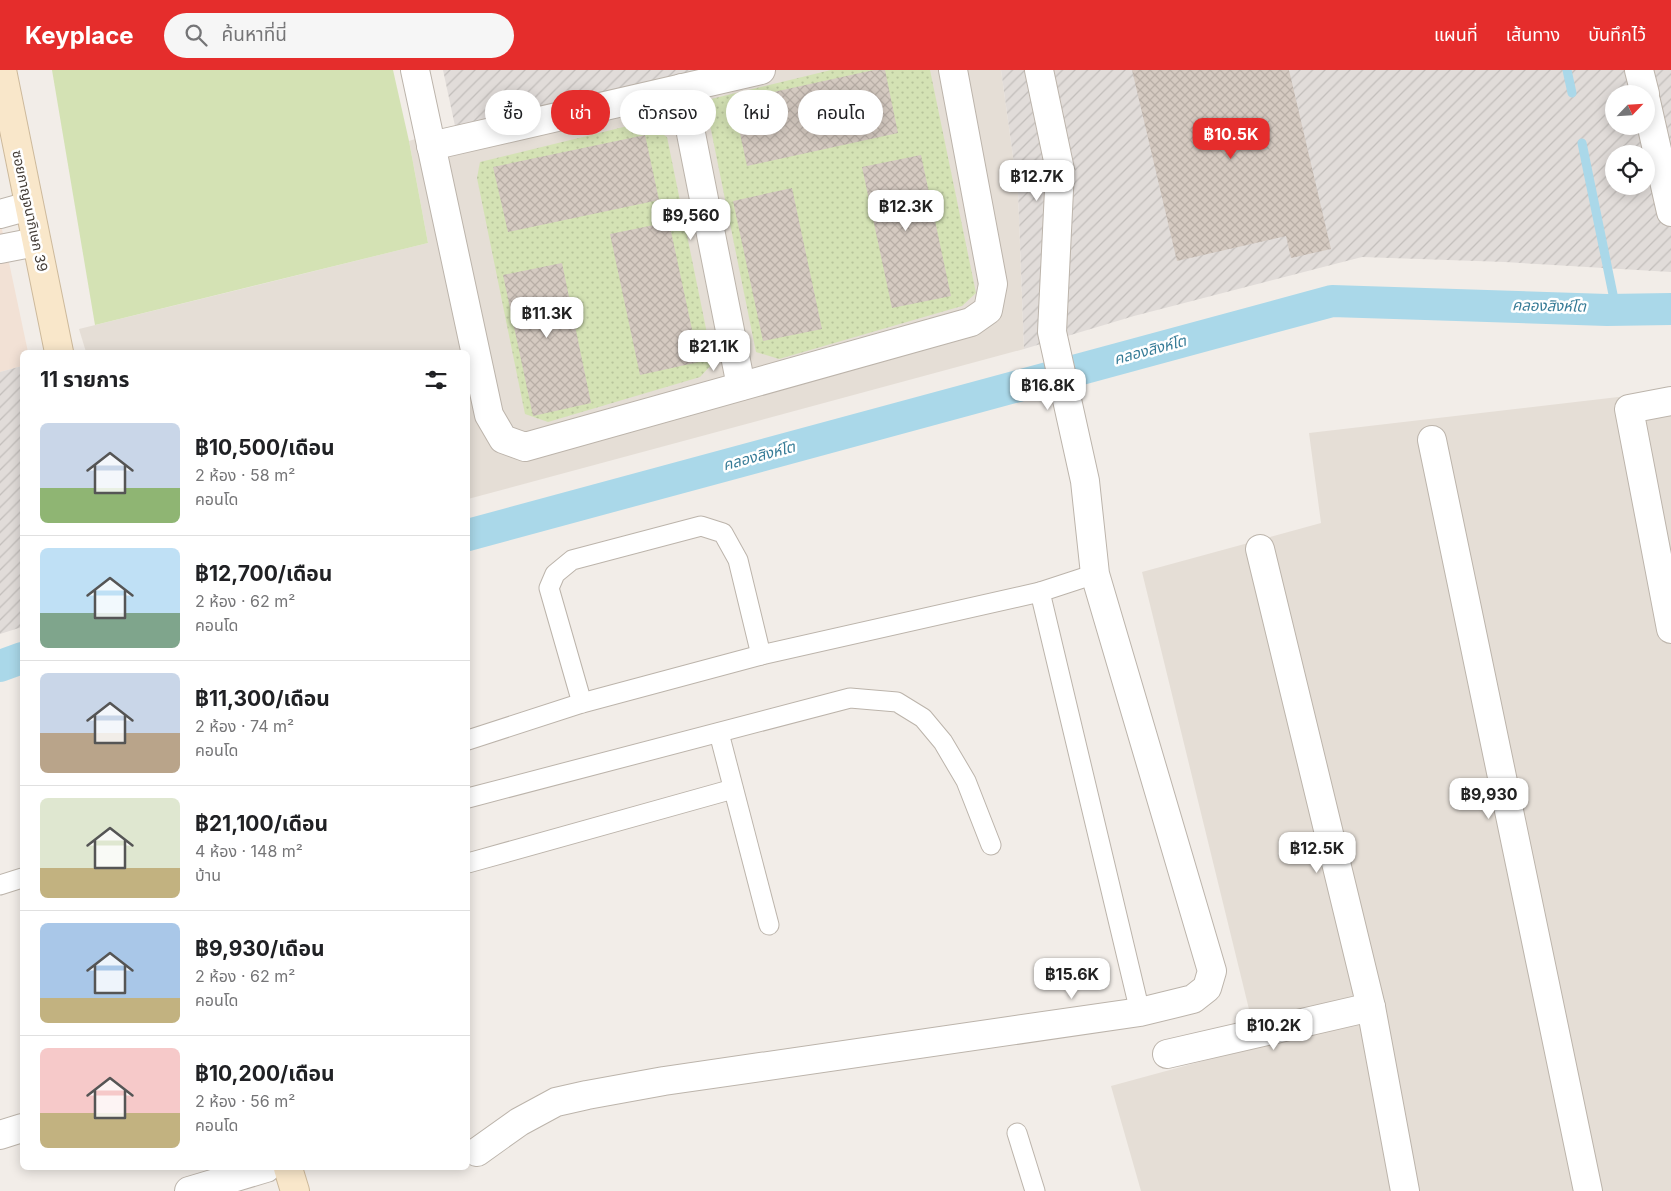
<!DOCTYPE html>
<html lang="th">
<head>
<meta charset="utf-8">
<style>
  body { margin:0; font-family:Inter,"Noto Sans Thai",sans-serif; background:#f6f6f6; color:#202124; height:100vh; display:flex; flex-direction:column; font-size:19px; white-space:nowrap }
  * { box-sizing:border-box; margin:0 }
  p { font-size:16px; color:#757577 }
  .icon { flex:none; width:28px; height:28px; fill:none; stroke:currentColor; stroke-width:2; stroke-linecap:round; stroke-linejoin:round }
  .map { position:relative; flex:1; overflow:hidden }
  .drawer { position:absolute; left:20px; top:280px; width:450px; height:820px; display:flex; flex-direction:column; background:#fff; border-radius:8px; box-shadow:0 2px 12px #0003 }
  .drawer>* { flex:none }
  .guide { position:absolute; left:485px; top:20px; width:475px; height:45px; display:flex; gap:10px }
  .needle { width:32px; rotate:65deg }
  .tools { position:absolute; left:1605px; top:15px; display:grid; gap:10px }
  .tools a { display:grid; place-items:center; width:50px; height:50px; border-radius:50%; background:#fff; box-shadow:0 2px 12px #0003; font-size:25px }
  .price { position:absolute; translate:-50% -42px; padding:0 11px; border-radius:10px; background:#fff; color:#222; font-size:16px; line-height:32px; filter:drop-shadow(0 1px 2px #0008) }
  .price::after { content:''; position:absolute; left:50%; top:30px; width:15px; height:11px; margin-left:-8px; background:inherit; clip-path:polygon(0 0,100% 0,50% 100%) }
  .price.on { background:#e52d2c; color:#fff }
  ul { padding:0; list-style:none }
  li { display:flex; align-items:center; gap:15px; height:125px; padding:0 20px }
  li+li { border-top:1px solid #e0e0e0 }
  li span { display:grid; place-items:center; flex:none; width:140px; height:100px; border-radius:8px; color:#555 }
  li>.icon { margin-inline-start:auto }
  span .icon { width:60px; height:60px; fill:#fffc; stroke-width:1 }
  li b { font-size:21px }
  h2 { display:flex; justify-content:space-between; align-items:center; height:60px; padding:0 20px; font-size:21px }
  .chip { padding:0 18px; border-radius:22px; background:#fff; box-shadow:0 2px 12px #0003; font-size:18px; line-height:45px }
  .chip.on { background:#e52d2c; color:#fff }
  header { display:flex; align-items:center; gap:30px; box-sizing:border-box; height:70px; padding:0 25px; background:#e52d2c; color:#fff }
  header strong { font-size:24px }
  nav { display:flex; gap:28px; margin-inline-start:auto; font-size:18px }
  .search { width:350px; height:45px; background:#f6f6f6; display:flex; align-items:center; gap:12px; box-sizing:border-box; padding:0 18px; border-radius:28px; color:#757577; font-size:19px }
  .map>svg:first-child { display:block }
  .residential { fill:#e5ded6 }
  .commercial { fill:#f2e1d5 }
  .industrial { fill:url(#industrial-furrows); fill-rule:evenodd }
  .grass { fill:#d4e2b4 }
  .garden { fill:url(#garden-dots) }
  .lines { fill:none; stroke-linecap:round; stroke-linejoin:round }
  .stream { stroke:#aad8e9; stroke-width:9 }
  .canal { stroke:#aad8e9; stroke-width:32 }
  .building { fill:url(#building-cross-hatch) }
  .lane-casing { stroke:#bcb4ab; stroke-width:21 }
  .street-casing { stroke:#bcb4ab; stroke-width:30 }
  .secondary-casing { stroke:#cdb99b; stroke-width:30 }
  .lane { stroke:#fff; stroke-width:19 }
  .street { stroke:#fff; stroke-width:28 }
  .secondary { stroke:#f9e7ca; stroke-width:28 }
  .labels { text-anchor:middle; stroke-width:5; stroke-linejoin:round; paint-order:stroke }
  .street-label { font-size:14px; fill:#443d37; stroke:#fff }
  .water-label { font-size:15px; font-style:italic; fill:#377c97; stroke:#fff }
</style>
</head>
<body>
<header>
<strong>Keyplace</strong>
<div class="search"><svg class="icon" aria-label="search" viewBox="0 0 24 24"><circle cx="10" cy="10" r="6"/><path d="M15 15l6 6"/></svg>ค้นหาที่นี่</div>
<nav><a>แผนที่</a><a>เส้นทาง</a><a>บันทึกไว้</a></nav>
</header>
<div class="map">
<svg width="1671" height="1121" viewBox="0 0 1671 1121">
  <defs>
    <pattern id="industrial-furrows" width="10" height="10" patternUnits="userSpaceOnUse" patternTransform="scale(1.25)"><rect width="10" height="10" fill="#e1dcd9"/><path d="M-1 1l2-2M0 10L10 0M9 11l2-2" fill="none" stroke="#c2bebb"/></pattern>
    <pattern id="garden-dots" width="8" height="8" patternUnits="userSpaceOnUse" patternTransform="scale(1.25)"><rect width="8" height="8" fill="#d4e2b4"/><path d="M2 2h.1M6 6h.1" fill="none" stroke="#b7c39b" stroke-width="1.8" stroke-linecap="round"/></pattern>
    <pattern id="building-cross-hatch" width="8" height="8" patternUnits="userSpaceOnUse" patternTransform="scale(1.25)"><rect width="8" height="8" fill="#d5cac1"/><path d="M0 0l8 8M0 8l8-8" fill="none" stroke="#b8aea6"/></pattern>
  </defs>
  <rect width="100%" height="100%" fill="#f2ede8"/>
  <!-- residential -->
  <g class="residential">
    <polygon points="698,0 1001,0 1018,122 1024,279 468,429 468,282 86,282 79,259 428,173 409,71 455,56"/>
    <polygon points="1671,318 1671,1121 1141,1121 1111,1016 1258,976 1142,502 1321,453 1309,363 1644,324"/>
  </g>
  <!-- commercial -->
  <polygon class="commercial" points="0,150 28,282 22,282 22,296 0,302"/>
  <!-- industrial -->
  <g class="industrial">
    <polygon points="443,0 698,0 455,56"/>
    <path d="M1001,0H1671V202L1505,192L1362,187L1134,246L1024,279L1018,122ZM1614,24H1646V56H1614ZM1614,84H1646V116H1614Z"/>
    <polygon points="22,296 22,557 0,564 0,302"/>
  </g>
  <!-- grass -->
  <polygon class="grass" points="52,0 393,0 409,71 428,173 95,255"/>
  <!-- garden -->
  <g class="garden">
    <polygon points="831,0 930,0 976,223 962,236 779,289 756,282 708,45 711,29"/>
    <polygon points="644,52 667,67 713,293 700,307 548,352 525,344 477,108 480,92"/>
  </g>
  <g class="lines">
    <!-- stream -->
    <g class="stream">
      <polyline points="1567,0 1572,23"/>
      <polyline points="1582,73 1616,239"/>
    </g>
    <!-- canal -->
    <g class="canal">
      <polyline points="468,465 1332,231 1607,240 1671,239"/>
      <polyline points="0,596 22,588"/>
    </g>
  </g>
  <!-- building -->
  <g class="building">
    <polygon points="874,0 885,0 898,63 747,96 733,31"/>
    <polygon points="1132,0 1289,0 1331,179 1291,188 1286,166 1177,191"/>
    <polygon points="645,65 659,130 508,162 493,97"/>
    <polygon points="921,85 951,226 892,238 862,97"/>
    <polygon points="792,118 822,259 763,271 733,131"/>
    <polygon points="669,152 699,292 640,305 610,164"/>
    <polygon points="562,193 591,333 533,346 503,205"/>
  </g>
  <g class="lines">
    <defs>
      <g id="lane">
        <polyline points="1095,504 1040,522 1140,942"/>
        <polyline points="582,633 549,518 555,504 572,490 701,456 723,463 738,490 761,585"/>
        <polyline points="719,663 769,855"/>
        <polyline points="468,670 582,633 761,585 1040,522"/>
        <polyline points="468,728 850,628 897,632 923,648 943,672 966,711 991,775"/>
        <polyline points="468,793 733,719"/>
        <polyline points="0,815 22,808"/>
        <polyline points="1017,1063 1035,1121"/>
      </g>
      <g id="street">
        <polyline points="415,0 489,345 503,369 525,377 971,252 988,240 993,214 953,0"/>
        <polyline points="1639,0 1645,24"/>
        <polyline points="682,18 741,316"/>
        <polyline points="1646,31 1671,142"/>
        <polyline points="431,76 761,0"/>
        <polyline points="0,144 29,136"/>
        <polyline points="0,179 36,172"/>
        <polyline points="1671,331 1629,339 1671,559"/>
        <polyline points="1432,370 1588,1121"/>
        <polyline points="1260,479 1371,937 1405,1121"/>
        <polyline points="1167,984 1371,937"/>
        <polyline points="0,1065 22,1058"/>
        <polyline points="477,1082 519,1052 556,1032 587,1025 664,1011 1140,942 1193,929 1207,918 1212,901 1095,504 1085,411 1052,262 1060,100 1039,0"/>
        <polyline points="189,1121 266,1098"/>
      </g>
      <g id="secondary">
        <polyline points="2,0 59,282"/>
        <polyline points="288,1098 295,1121"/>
      </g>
    </defs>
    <!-- lane casing -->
    <use href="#lane" class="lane-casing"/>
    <!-- street casing -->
    <use href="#street" class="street-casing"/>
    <!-- secondary casing -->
    <use href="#secondary" class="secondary-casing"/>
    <!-- lane -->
    <use href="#lane" class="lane"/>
    <!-- street -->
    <use href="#street" class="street"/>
    <!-- secondary -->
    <use href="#secondary" class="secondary"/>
  </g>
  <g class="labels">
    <!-- street labels -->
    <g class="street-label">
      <text transform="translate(30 141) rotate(78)" y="5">ซอยกาญจนาภิเษก 39</text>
    </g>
    <!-- water labels -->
    <g class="water-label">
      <text transform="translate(1549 236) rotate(1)" y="5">คลองสิงห์โต</text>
      <text transform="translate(1150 280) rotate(-15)" y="5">คลองสิงห์โต</text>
      <text transform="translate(759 386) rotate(-15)" y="5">คลองสิงห์โต</text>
    </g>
  </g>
</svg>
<div class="tools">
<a><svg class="needle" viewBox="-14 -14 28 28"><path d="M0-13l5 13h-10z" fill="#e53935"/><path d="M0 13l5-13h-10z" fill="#757577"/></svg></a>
<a><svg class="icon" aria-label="locate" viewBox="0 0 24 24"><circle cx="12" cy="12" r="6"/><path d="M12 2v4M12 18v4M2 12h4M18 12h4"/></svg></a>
</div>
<b class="price on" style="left:1231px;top:90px">฿10.5K</b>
<b class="price" style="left:1037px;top:132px">฿12.7K</b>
<b class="price" style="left:906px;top:162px">฿12.3K</b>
<b class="price" style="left:691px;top:171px">฿9,560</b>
<b class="price" style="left:547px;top:269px">฿11.3K</b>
<b class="price" style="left:714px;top:302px">฿21.1K</b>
<b class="price" style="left:1048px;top:341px">฿16.8K</b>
<b class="price" style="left:1489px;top:750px">฿9,930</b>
<b class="price" style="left:1317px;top:804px">฿12.5K</b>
<b class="price" style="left:1072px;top:930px">฿15.6K</b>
<b class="price" style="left:1274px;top:981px">฿10.2K</b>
<div class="guide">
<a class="chip">ซื้อ</a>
<a class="chip on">เช่า</a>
<a class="chip">ตัวกรอง</a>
<a class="chip">ใหม่</a>
<a class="chip">คอนโด</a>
</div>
<section class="drawer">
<h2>11 รายการ<svg class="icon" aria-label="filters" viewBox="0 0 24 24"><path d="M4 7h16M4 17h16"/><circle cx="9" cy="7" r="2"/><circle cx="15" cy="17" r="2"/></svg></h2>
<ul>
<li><span style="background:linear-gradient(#c9d6e8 65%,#8fb573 0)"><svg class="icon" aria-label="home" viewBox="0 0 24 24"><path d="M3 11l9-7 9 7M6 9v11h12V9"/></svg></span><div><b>฿10,500/เดือน</b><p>2 ห้อง · 58 m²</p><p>คอนโด</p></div></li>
<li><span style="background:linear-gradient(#bfe0f5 65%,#7fa58c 0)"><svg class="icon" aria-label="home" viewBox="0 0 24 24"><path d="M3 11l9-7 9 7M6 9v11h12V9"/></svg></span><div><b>฿12,700/เดือน</b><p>2 ห้อง · 62 m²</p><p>คอนโด</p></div></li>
<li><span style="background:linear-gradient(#c9d6e8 60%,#b9a48a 0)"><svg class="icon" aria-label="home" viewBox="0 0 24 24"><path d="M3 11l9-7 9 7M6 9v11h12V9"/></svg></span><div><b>฿11,300/เดือน</b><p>2 ห้อง · 74 m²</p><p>คอนโด</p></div></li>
<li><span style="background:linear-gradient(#dfe7d0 70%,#c2b280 0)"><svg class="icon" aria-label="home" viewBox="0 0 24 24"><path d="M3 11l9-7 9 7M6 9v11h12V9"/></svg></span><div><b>฿21,100/เดือน</b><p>4 ห้อง · 148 m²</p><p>บ้าน</p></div></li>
<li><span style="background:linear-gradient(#a9c7e8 75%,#c2b280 0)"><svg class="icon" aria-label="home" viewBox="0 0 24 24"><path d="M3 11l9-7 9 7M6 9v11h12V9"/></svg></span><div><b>฿9,930/เดือน</b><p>2 ห้อง · 62 m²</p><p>คอนโด</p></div></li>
<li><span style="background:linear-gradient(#f6c9c9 65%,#c2b280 0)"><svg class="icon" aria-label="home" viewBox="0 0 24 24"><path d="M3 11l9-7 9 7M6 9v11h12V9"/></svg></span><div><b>฿10,200/เดือน</b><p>2 ห้อง · 56 m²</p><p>คอนโด</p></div></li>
</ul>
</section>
</div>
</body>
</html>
